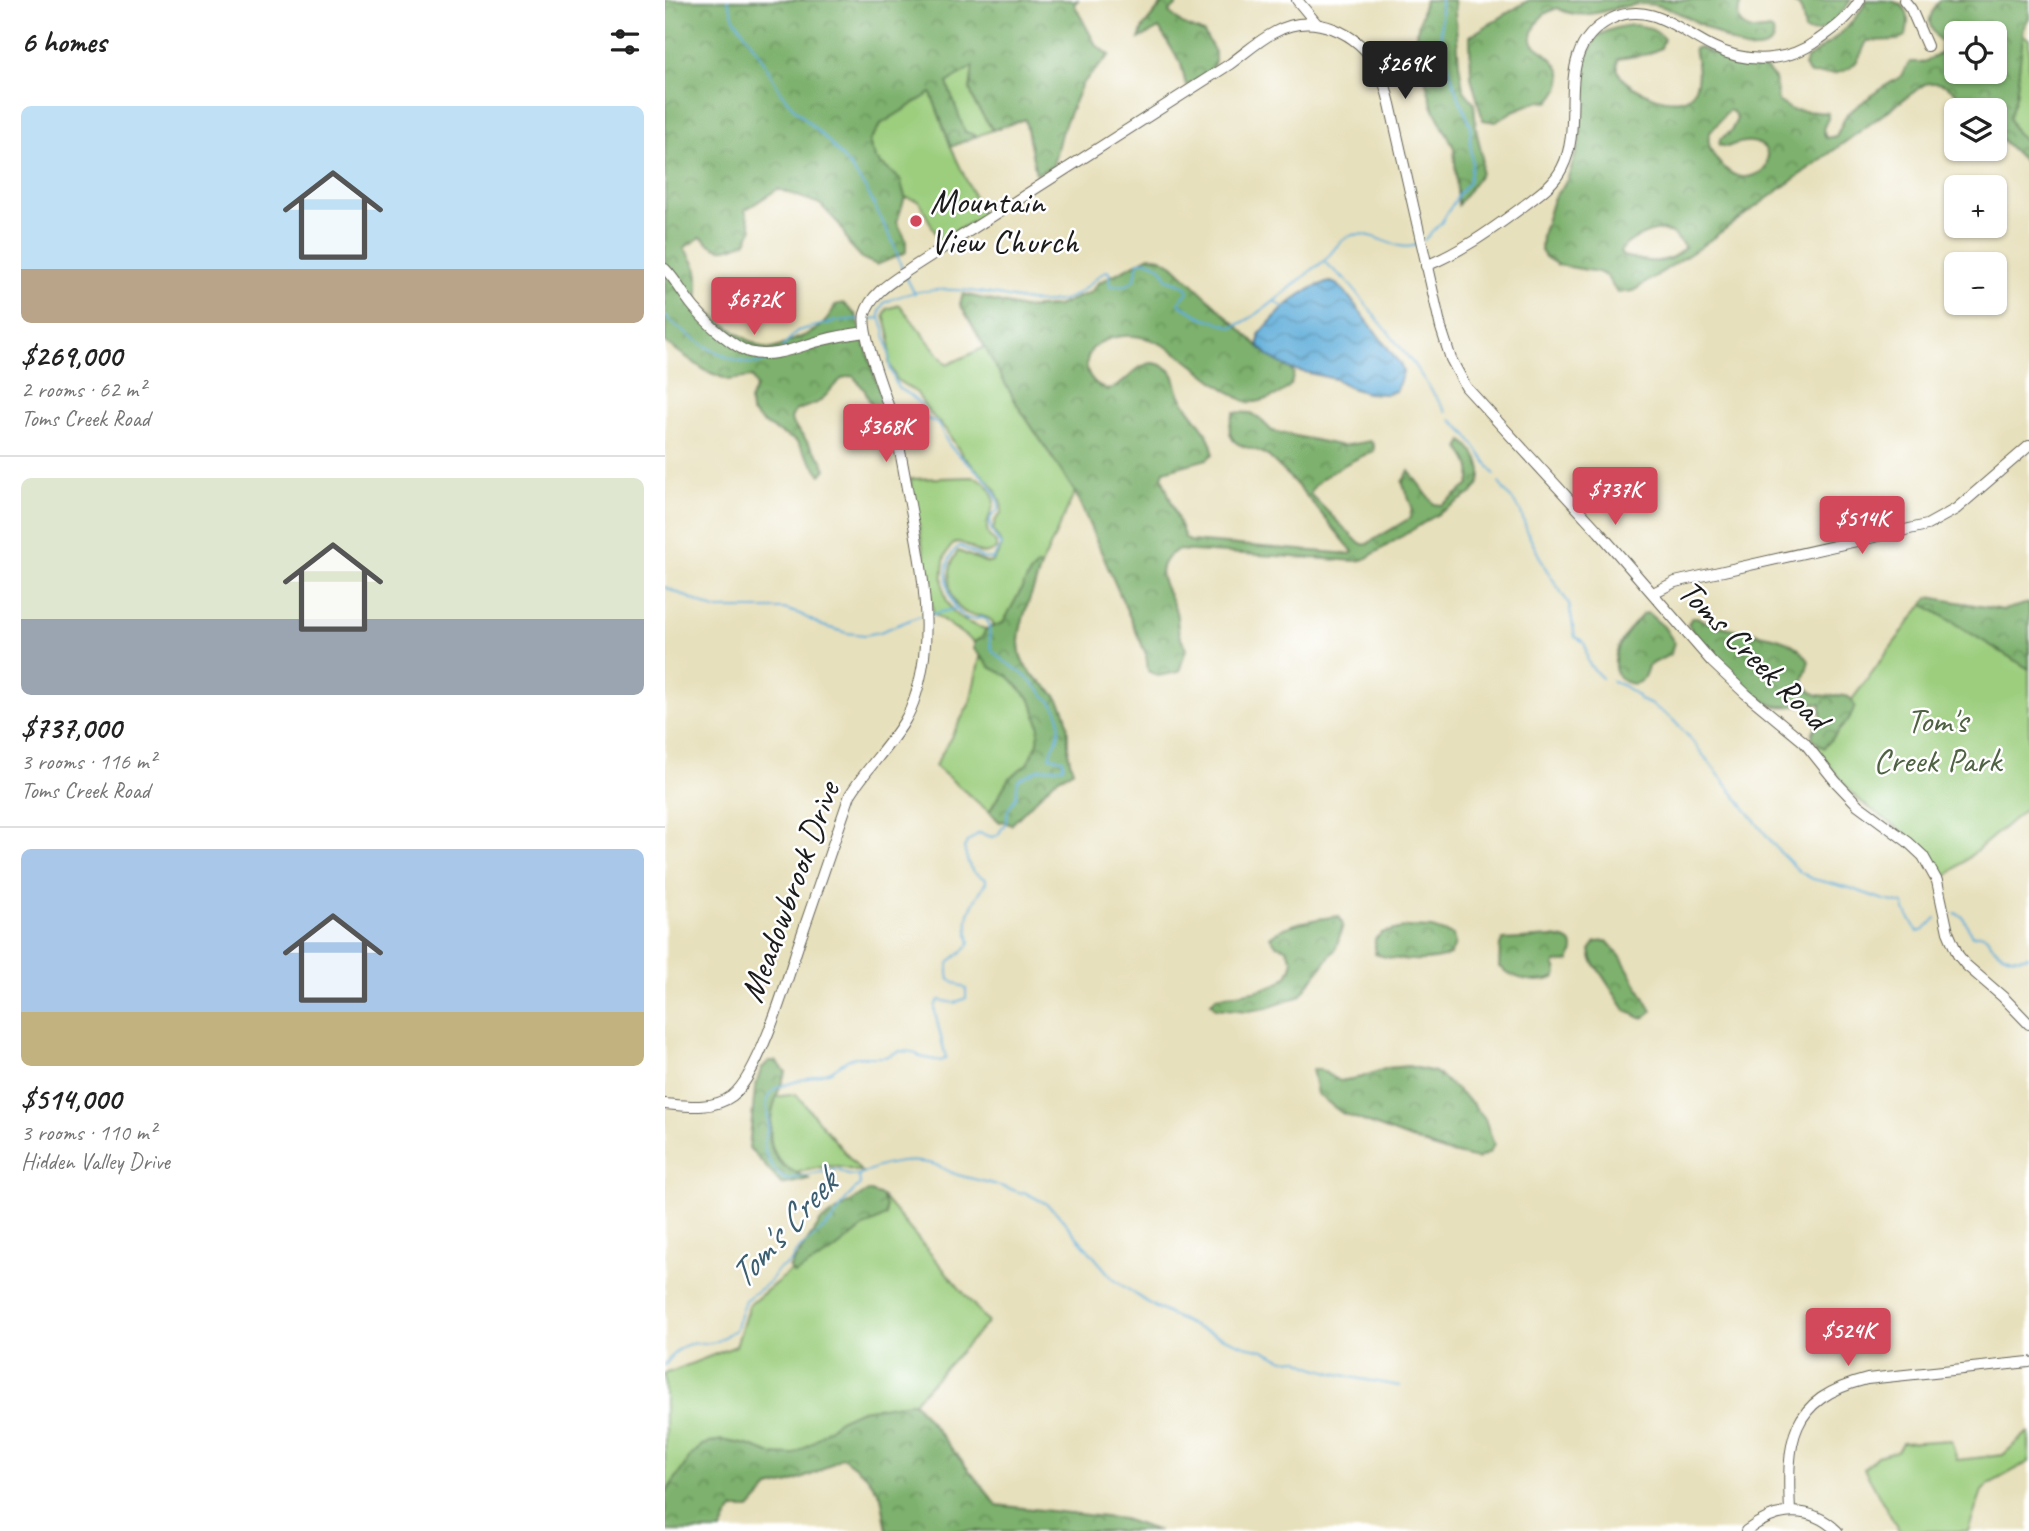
<!DOCTYPE html>
<html lang="en">
<head>
<meta charset="utf-8">
<style>
  body { margin:0; font-family:Caveat,sans-serif; background:#f6f6f6; color:#222; height:100vh; display:flex; flex-direction:column; font-size:26px; white-space:nowrap }
  * { box-sizing:border-box; margin:0 }
  p { font-size:23px; color:#767676 }
  .icon { flex:none; width:38px; height:38px; fill:none; stroke:currentColor; stroke-width:2; stroke-linecap:round; stroke-linejoin:round }
  .map { position:relative; flex:1; overflow:hidden }
  .panel { display:flex; flex-direction:column; background:#fff; width:665px }
  .panel>* { flex:none }
  .controls { position:absolute; left:1279px; top:21px; display:grid; gap:14px }
  .controls a { display:grid; place-items:center; width:63px; height:63px; border-radius:10px; background:#fff; box-shadow:0 2px 5px #0004; font-size:35px }
  .price { position:absolute; translate:-50% -60px; padding:0 16px; border-radius:7px; background:#d1495b; color:#fff; font-size:23px; line-height:46px; filter:drop-shadow(0 2px 4px #0008) }
  .price::after { content:''; position:absolute; left:50%; top:42px; width:21px; height:16px; margin-left:-10px; background:inherit; clip-path:polygon(0 0,100% 0,50% 100%) }
  .price.active { background:#222; color:#fff }
  ul { padding:0; list-style:none }
  li { display:grid; align-content:center; gap:14px; height:371px; padding:0 21px }
  li+li { border-top:2px solid #e0e0e0 }
  li span { display:grid; place-items:center; height:217px; border-radius:10px; color:#555 }
  li>.icon { margin-inline-start:auto }
  span .icon { width:126px; height:126px; fill:#fffc; stroke-width:1 }
  li b { font-size:30px }
  h2 { display:flex; justify-content:space-between; align-items:center; height:84px; padding:0 21px; font-size:30px }
  main { display:flex; flex:1; min-height:0 }
  .map>svg:first-child { display:block }
  .green { fill:#9cce7e; stroke:#5c754d; stroke-width:2 }
  .forest { fill:url(#forest-crowns); stroke:#4c6644; stroke-width:2; fill-rule:evenodd }
  .water { fill:url(#water-waves); stroke:#3e657b; stroke-width:2 }
  .lines { fill:none; stroke-linecap:round; stroke-linejoin:round }
  .stream { stroke:#60aeda; stroke-width:2 }
  .minor-casing { stroke:#636154; stroke-width:12 }
  .minor { stroke:#fff; stroke-width:10 }
  .poi-dot { fill:#d1495b; stroke:#fff; stroke-width:2.5 }
  .labels { text-anchor:middle; stroke-width:5; stroke-linejoin:round; paint-order:stroke }
  .poi-label { font-size:35px; fill:#1c1c1c; stroke:#fff; text-anchor:start }
  .street-label { font-size:35px; fill:#1c1c1c; stroke:#fff }
  .park-label { font-size:35px; fill:#4f6343; stroke:#fff }
  .water-label { font-size:37px; font-style:italic; fill:#3b5e71; stroke:#fff }
</style>
</head>
<body>
<main>
<section class="panel">
<h2>6 homes<svg class="icon" aria-label="filters" viewBox="0 0 24 24"><path d="M4 7h16M4 17h16"/><circle cx="9" cy="7" r="2"/><circle cx="15" cy="17" r="2"/></svg></h2>
<ul>
<li><span style="background:linear-gradient(#bfe0f5 75%,#b9a48a 0)"><svg class="icon" aria-label="home" viewBox="0 0 24 24"><path d="M3 11l9-7 9 7M6 9v11h12V9"/></svg></span><div><b>$269,000</b><p>2 rooms · 62 m²</p><p>Toms Creek Road</p></div></li>
<li><span style="background:linear-gradient(#dfe7d0 65%,#9aa5b1 0)"><svg class="icon" aria-label="home" viewBox="0 0 24 24"><path d="M3 11l9-7 9 7M6 9v11h12V9"/></svg></span><div><b>$737,000</b><p>3 rooms · 116 m²</p><p>Toms Creek Road</p></div></li>
<li><span style="background:linear-gradient(#a9c7e8 75%,#c2b280 0)"><svg class="icon" aria-label="home" viewBox="0 0 24 24"><path d="M3 11l9-7 9 7M6 9v11h12V9"/></svg></span><div><b>$514,000</b><p>3 rooms · 110 m²</p><p>Hidden Valley Drive</p></div></li>
</ul>
</section>
<div class="map">
<svg width="1364" height="1531" viewBox="0 0 1364 1531">
  <defs>
    <pattern id="forest-crowns" width="20" height="18" patternUnits="userSpaceOnUse" patternTransform="scale(1.75)"><rect width="20" height="18" fill="#7db16d"/><path d="M2 6a3 3 0 1 1 6 0M12 15a3 3 0 1 1 6 0" fill="none" stroke="#668f59"/></pattern>
    <pattern id="water-waves" width="16" height="10" patternUnits="userSpaceOnUse" patternTransform="scale(1.75)"><rect width="16" height="10" fill="#60aeda"/><path d="M0 5q4-4 8 0t8 0" fill="none" stroke="#4e8db0"/></pattern>
  </defs>
  <rect width="100%" height="100%" fill="#fff"/>
  <filter id="ink" filterUnits="userSpaceOnUse"><feTurbulence type="fractalNoise" baseFrequency=".0143" numOctaves="2"/><feDisplacementMap in="SourceGraphic" scale="14" xChannelSelector="R" yChannelSelector="G"/><feConvolveMatrix kernelMatrix="1 2 1 2 8 2 1 2 1" color-interpolation-filters="sRGB"/></filter>
  <filter id="wash" filterUnits="userSpaceOnUse"><feTurbulence type="fractalNoise" baseFrequency=".00686" numOctaves="4" result="noise"/><feDisplacementMap in="SourceGraphic" scale="28" xChannelSelector="R" yChannelSelector="G"/><feGaussianBlur stdDeviation="1.57" result="paint"/><feColorMatrix in="noise" values="0 0 0 0 0 0 0 0 0 0 0 0 0 0 0 0 0 1.4 0 .05"/><feComposite in="paint" operator="in"/></filter>
  <g filter="url(#wash)">
    <rect width="100%" height="100%" fill="#e7e0bc"/>
    <!-- green -->
    <g class="green">
      <polygon points="1357,34 1364,39 1364,146 1350,131 1344,118 1351,96"/>
      <polygon points="317,42 310,104 328,130 312,136 300,132 294,119 266,93 286,147 318,216 274,240 254,201 240,197 235,179 211,160 204,142 216,124"/>
      <path d="M235,305L282,365L320,347L353,406L410,492L344,636L329,628L327,621C317,612 311,619 301,613C281,602 280,569 293,551L322,563L327,562C338,547 340,546 328,531L330,521L337,512L336,503L329,487L298,456L280,429L262,410L252,393L232,380L224,363L225,336L219,315L222,309Z"/>
      <path d="M307,477C320,478 332,494 328,507C323,520 316,533 331,543V549C312,562 309,543 291,542C281,550 279,557 278,570C275,603 289,621 321,629V644L378,704L376,758L324,812L270,766L305,703L317,648L268,613L263,575L245,479Z"/>
      <path d="M1258,604L1364,669V806L1277,880C1264,839 1222,825 1193,799C1177,784 1165,765 1151,748Z"/>
      <path d="M131,1094L197,1173C168,1163 161,1165 131,1173C99,1156 105,1133 108,1102L110,1097Z"/>
      <polygon points="217,1196 323,1322 246,1405 0,1531 0,1374 71,1346 84,1305"/>
      <polygon points="1362,1433 1364,1433 1364,1462 1324,1484 1317,1491 1303,1531 1234,1531 1199,1469 1212,1456 1232,1451 1237,1443 1286,1440 1292,1460 1338,1455"/>
    </g>
    <!-- forest -->
    <g class="forest">
      <path d="M0,0H413L409,4L431,45L445,55L417,84L396,133L388,166L371,174L360,119L328,130L310,104L305,89L308,66L282,83L300,132L312,136L286,147L266,93L216,124L204,142L211,160L235,179L240,197L232,222L241,240V252L212,265L198,259L184,244L175,225L155,204L113,189L80,210L87,229L81,242C60,251 54,254 36,237L19,248C36,270 34,276 32,303C47,314 88,348 105,349C113,349 123,342 131,339C149,333 163,324 170,305L178,303L191,315L226,429L215,425L199,389L188,376C170,376 166,395 152,403C145,406 137,408 130,411L126,418L127,423L157,460L161,469L156,475L131,441L99,424L86,412L85,401L91,387L87,377L63,380L41,371L0,342Z"/>
      <polygon points="500,0 512,0 511,6 504,12 517,24 539,33 550,52 550,62 543,74 521,86 516,64 494,28 474,39 478,27"/>
      <polygon points="760,0 789,0 794,63 798,89 809,103 811,129 817,156 816,173 793,205 789,148 768,108 757,67 752,66 751,62 754,58 751,35"/>
      <path d="M864,0H1077C1066,25 1082,34 1105,29L1108,31C1112,49 1093,50 1079,49C1054,36 1008,4 981,4C948,3 924,25 892,8C882,12 876,15 871,25C869,29 866,36 867,41C869,46 875,49 879,52C900,69 903,82 884,102L873,101L848,111L831,122L818,120L806,77L805,36Z"/>
      <path d="M1113,0H1186C1176,14 1158,39 1140,31C1136,8 1140,3 1113,0Z"/>
      <path d="M1202,0C1230,0 1250,0 1241,35L1233,40L1202,41C1199,46 1198,51 1195,56C1185,76 1163,75 1145,74L1139,66L1142,59C1166,42 1188,27 1202,0Z"/>
      <path d="M1275,0H1364V18L1359,27L1351,96L1344,118L1350,131L1364,146V166L1330,133V110H1307C1292,95 1284,79 1260,84L1034,248L968,291L952,293L942,277L933,272L893,265L880,257L876,250L877,235L888,199L902,180L914,144L921,57L932,36C955,24 980,18 999,39L996,48L983,54L953,59C952,65 952,70 955,75C965,91 1016,113 1028,92C1036,79 1032,62 1029,49L1033,47L1065,60L1101,69L1110,79L1113,101L1127,110L1163,113V118L1158,129L1161,138L1171,136L1182,114L1215,89L1235,77L1245,62H1259L1275,54L1276,43C1261,24 1261,19 1275,0ZM1292,33H1330V72H1292ZM1064,110L1069,113L1072,119L1066,131L1055,139L1054,145L1062,147C1082,137 1111,140 1100,169C1094,173 1087,177 1080,177C1063,178 1040,152 1044,135C1046,129 1051,127 1054,122C1058,117 1059,113 1064,110ZM997,230L1008,234L1020,247C1003,267 981,262 958,256L955,252C962,240 983,231 997,230Z"/>
      <path d="M485,256L496,258L508,265L605,357L626,369L629,373C628,375 627,382 626,384C621,393 594,404 583,402C575,400 567,393 560,389C526,366 492,326 447,338C436,341 426,346 423,357C418,372 428,384 442,390C445,388 449,388 452,386C464,380 473,363 489,363C495,364 504,368 507,373C511,379 511,387 514,394C524,414 548,433 548,454L542,459L499,471L497,477L520,538L525,541L685,554L688,552C661,520 635,485 604,457C593,447 573,449 567,438C562,429 566,420 569,412L585,413L595,419L607,431L678,446L705,441L709,445V451C692,458 650,477 645,494L693,542L700,545L745,518L747,507L737,482L744,471L769,504L777,505L804,485C808,469 804,461 794,448L798,441C809,450 821,468 814,483C813,487 809,489 807,493L700,559L692,561L512,550C481,570 504,587 511,612C513,619 512,627 514,634C516,639 519,644 521,649L514,672L493,676L483,671L481,654L410,492L353,406L295,304L298,294L358,308L392,306L426,292L433,283Z"/>
      <path d="M373,565L376,566C368,598 337,646 367,674C382,688 395,694 401,716C405,733 400,752 408,770L404,773L390,780L346,825L338,821L335,822L324,812L344,778L362,764L373,743L374,725L366,700L343,676L326,668L309,649V642L317,637L321,629L338,623L365,573Z"/>
      <polygon points="1264,597 1338,610 1364,603 1364,669 1258,604"/>
      <path d="M983,613L999,627L1009,642L1006,654L983,666C982,670 981,673 979,677C971,690 952,682 950,668C947,648 966,627 978,614Z"/>
      <path d="M1027,617H1032L1040,622C1053,625 1066,629 1079,631C1104,636 1129,637 1144,661L1138,681C1153,706 1163,690 1184,697L1190,706L1184,719L1159,748L1148,740L1147,734L1156,716V704C1142,702 1122,710 1108,705C1085,698 1035,646 1023,624Z"/>
      <path d="M674,916L678,925L671,948L634,997L602,1008L583,1011L550,1008L546,1003L551,997C568,994 609,991 621,977C624,974 626,966 628,962L621,948L611,945L605,937C622,922 652,919 674,916Z"/>
      <path d="M742,927L767,928L788,935L790,945L785,955C765,963 730,961 710,954V939L717,933Z"/>
      <path d="M887,937C905,939 914,941 904,961L890,963L889,965L891,968L892,974L889,978C870,985 850,979 834,967L835,945L838,940Z"/>
      <polygon points="942,941 956,957 987,1011 980,1017 975,1018 960,1010 927,960 925,950 931,942"/>
      <path d="M104,1061H111L121,1072C110,1098 91,1144 119,1166C126,1172 136,1175 144,1179L117,1185L84,1148L90,1089L96,1069Z"/>
      <polygon points="743,1066 770,1072 806,1102 820,1119 829,1145 824,1153 812,1159 778,1151 677,1113 652,1094 647,1069 654,1069 675,1081 697,1077 722,1068"/>
      <polygon points="203,1191 217,1196 221,1207 221,1216 199,1227 167,1252 129,1274 124,1268 156,1221"/>
      <polygon points="249,1402 332,1505 458,1519 494,1531 222,1531 216,1496 201,1475 177,1457 153,1472 126,1483 104,1488 85,1509 69,1509 63,1516 56,1531 0,1531 0,1494 26,1456 37,1445 56,1440 83,1445 107,1454 128,1455 147,1443 174,1420 196,1410"/>
    </g>
    <!-- water -->
    <path class="water" d="M666,282L673,285L681,293L735,364L738,372L731,391L720,394L702,393L686,388L670,379L626,369L605,357L594,346V335C611,314 637,286 666,282Z"/>
    <g class="lines">
      <!-- stream -->
      <g class="stream">
        <polyline points="63,0 69,18 95,55 116,93 128,107 164,142 187,169 201,189 228,242 237,269"/>
        <polyline points="759,240 776,223 794,194 804,182 807,163 805,137 806,126 790,88 779,49 776,33 776,0"/>
        <polyline points="659,262 683,282 747,362 781,412"/>
        <polyline points="241,277 250,294"/>
        <polyline points="609,301 620,308"/>
        <path d="M0,316C20,336 80,378 106,358"/>
        <polyline points="204,319 215,318"/>
        <polyline points="118,347 132,331 172,321 195,319"/>
        <polyline points="786,419 803,436 830,475"/>
        <path d="M834,483L855,510L863,534L881,569L904,604L910,637C927,643 917,653 925,665C928,670 933,674 937,678"/>
        <polyline points="0,587 49,609 119,609 135,614 155,625 182,633 200,635 215,632 255,616"/>
        <polyline points="264,615 289,609"/>
        <polyline points="947,681 959,686 972,695 975,700 987,705 1007,719 1024,737 1113,850 1135,872 1148,879 1185,888 1219,900 1239,904 1240,911 1253,932 1259,930 1271,918"/>
        <path d="M1290,913L1298,917L1307,936C1310,935 1316,934 1319,935C1324,937 1323,940 1326,944C1337,957 1349,960 1364,956"/>
        <path d="M194,1176C214,1163 246,1158 268,1164C277,1167 285,1173 293,1175C315,1181 336,1185 357,1193L359,1192L380,1203L391,1212L448,1279L486,1305L530,1327L580,1346L598,1350L619,1360L633,1359C648,1372 713,1382 735,1386"/>
        <path d="M0,1365C9,1353 15,1344 32,1343C37,1343 45,1344 50,1342C57,1340 62,1333 70,1330L80,1300L104,1282L112,1270L126,1262L132,1250L154,1233L168,1220L182,1198L195,1184L194,1176L183,1175L173,1170H167L122,1180C111,1175 98,1155 99,1143C99,1138 103,1132 103,1127C105,1109 94,1100 113,1087L166,1071L182,1060L190,1057H220L234,1051L248,1052L256,1057L276,1061L281,1058L270,1013V1006L274,1000L289,1003L301,998V989L284,979C278,955 296,959 305,943C298,915 307,905 321,882V879C303,871 304,866 299,848L302,842L314,833L327,837L333,835L341,822L343,810L351,797L353,780L374,769L398,767V759L385,757C385,750 388,748 391,742C395,733 396,720 392,710C390,705 360,675 354,671C345,664 335,660 328,651C322,642 327,630 322,620L317,617C286,633 268,561 295,546L317,558L328,559L336,545C330,538 322,527 326,517C328,514 332,512 334,508C334,500 328,489 323,482C314,471 296,459 286,447C275,435 280,423 261,419L255,404L245,395L233,388L225,369L224,353L219,329L215,318V311L219,303C250,286 293,288 326,294C352,298 375,307 401,299C418,294 427,279 441,271L444,272L445,286L462,285L470,279L473,262C486,257 498,267 502,279C510,282 519,283 524,290L514,302L515,305L537,317L568,327C596,315 619,293 643,273C648,268 655,265 660,260C668,252 676,237 688,235C709,230 731,253 751,245"/>
      </g>
    </g>
  </g>
  <g filter="url(#ink)">
    <g class="lines">
      <defs>
        <g id="minor">
          <polyline points="632,0 651,23"/>
          <polyline points="1239,0 1246,9 1262,46"/>
          <path d="M761,266C797,251 825,231 856,208C871,196 888,186 897,168C922,120 885,50 946,19C985,0 1015,31 1048,47C1082,64 1122,63 1153,40C1169,29 1185,17 1195,0"/>
          <path d="M0,269C13,282 20,299 33,312C43,324 69,347 84,352C109,359 134,346 158,340C172,336 186,334 200,332"/>
          <polyline points="988,593 1010,582 1262,525 1291,509 1364,446"/>
          <path d="M0,1104C22,1106 48,1110 67,1096C94,1075 122,980 133,946C151,895 168,845 185,795C201,769 223,748 239,722C250,704 256,678 259,657C265,603 254,552 244,499C239,473 235,446 228,421C222,398 195,334 200,314C206,292 230,280 248,267L565,64C580,53 594,40 610,32C648,11 693,32 713,68C719,79 722,92 725,104L776,328L786,359L801,387L934,532L1047,662L1081,694L1139,742L1171,782L1193,805L1243,842L1258,856L1272,881L1283,932L1293,955L1301,965L1338,997L1364,1024"/>
          <path d="M1125,1512C1122,1441 1123,1399 1202,1379L1364,1362"/>
          <path d="M1081,1531C1111,1508 1144,1504 1172,1531"/>
        </g>
      </defs>
      <!-- minor casing -->
      <use href="#minor" class="minor-casing"/>
      <!-- minor -->
      <use href="#minor" class="minor"/>
    </g>
  </g>
  <!-- markers -->
  <circle class="poi-dot" cx="251" cy="221" r="7"/>
  <g class="labels">
    <!-- poi labels -->
    <g class="poi-label">
      <text x="265" y="213">Mountain<tspan x="265" dy="40">View Church</tspan></text>
    </g>
    <!-- street labels -->
    <g class="street-label">
      <text transform="translate(1089 654) rotate(45)" y="12">Toms Creek Road</text>
      <text transform="translate(124 892) rotate(-70)" y="12">Meadowbrook Drive</text>
    </g>
    <!-- park labels -->
    <g class="park-label">
      <text x="1272" y="732">Tom's<tspan x="1272" dy="40">Creek Park</tspan></text>
    </g>
    <!-- water labels -->
    <g class="water-label">
      <text transform="translate(117 1229) rotate(-48)" y="13">Tom's Creek</text>
    </g>
  </g>
</svg>
<div class="controls">
<a><svg class="icon" aria-label="locate" viewBox="0 0 24 24"><circle cx="12" cy="12" r="6"/><path d="M12 2v4M12 18v4M2 12h4M18 12h4"/></svg></a>
<a><svg class="icon" aria-label="layers" viewBox="0 0 24 24"><path d="M12 4l9 5-9 5-9-5zM3 14l9 5 9-5"/></svg></a>
<a>+</a>
<a>−</a>
</div>
<b class="price active" style="left:740px;top:101px">$269K</b>
<b class="price" style="left:89px;top:337px">$672K</b>
<b class="price" style="left:221px;top:464px">$368K</b>
<b class="price" style="left:950px;top:527px">$737K</b>
<b class="price" style="left:1197px;top:556px">$514K</b>
<b class="price" style="left:1183px;top:1368px">$524K</b>
</div>
</main>
</body>
</html>
